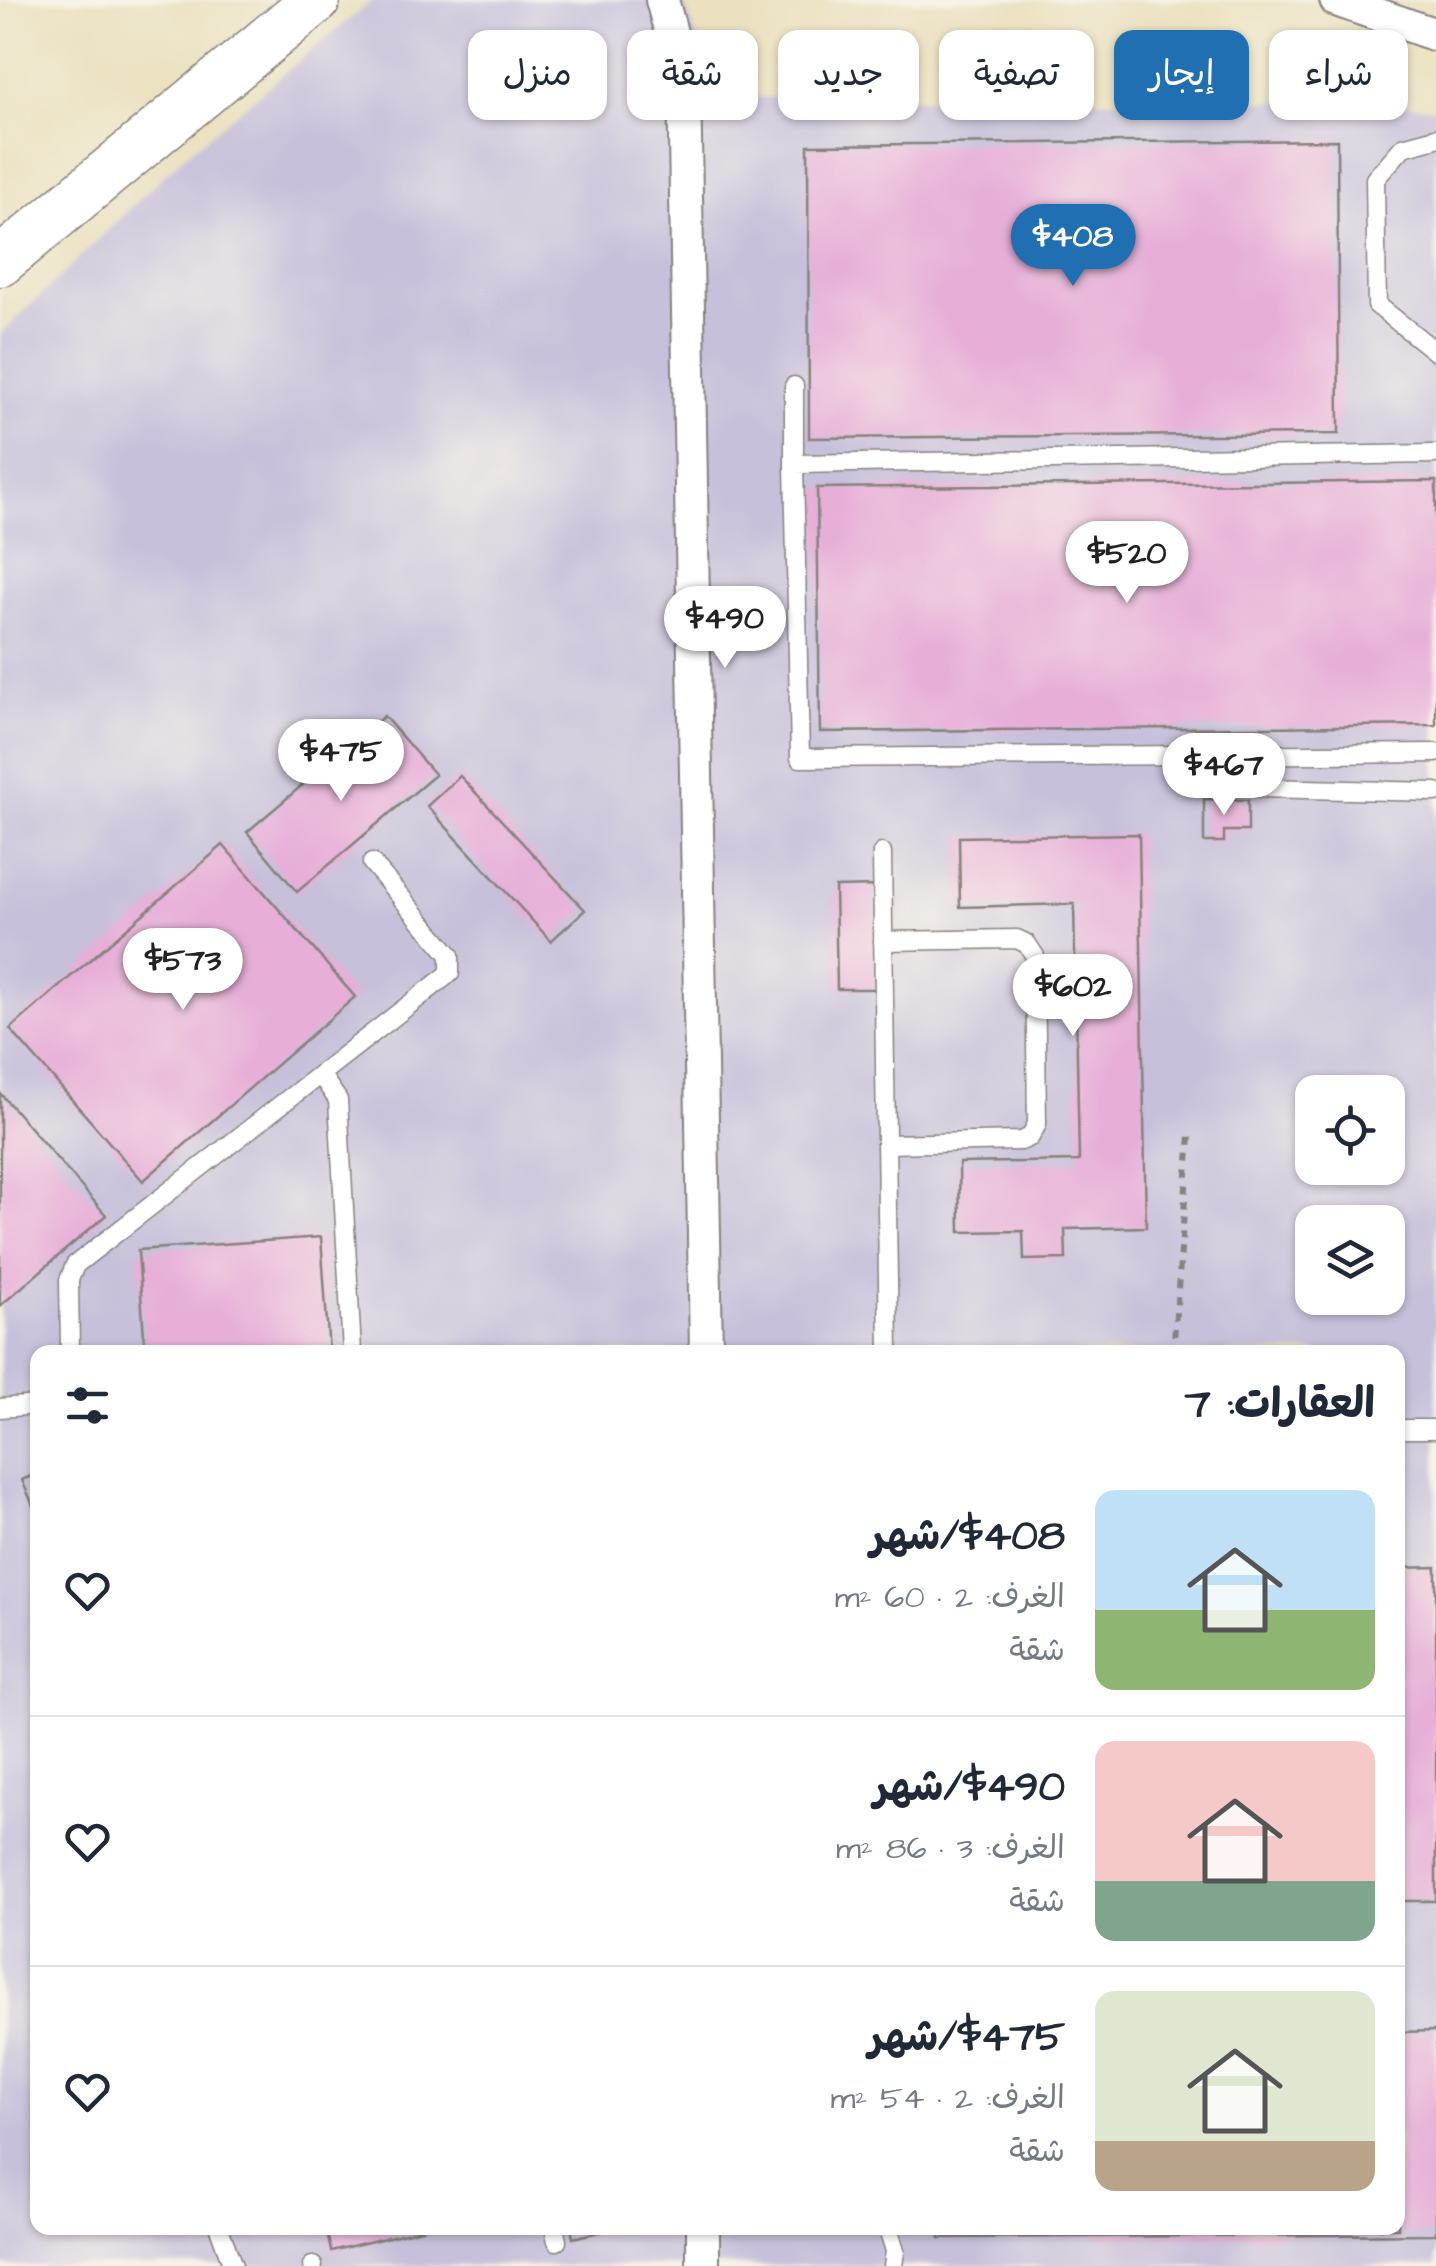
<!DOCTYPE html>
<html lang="ar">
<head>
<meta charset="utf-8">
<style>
  body { margin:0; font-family:"Architects Daughter","Playpen Sans Arabic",sans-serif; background:#f2f2f3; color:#1f2937; direction:rtl; height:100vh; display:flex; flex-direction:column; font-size:38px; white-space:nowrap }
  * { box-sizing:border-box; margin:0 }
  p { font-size:32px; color:#747a83 }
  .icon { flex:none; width:55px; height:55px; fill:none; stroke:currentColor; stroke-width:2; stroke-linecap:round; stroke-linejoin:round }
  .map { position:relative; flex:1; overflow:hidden; direction:ltr }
  .drawer { position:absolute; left:30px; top:1345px; width:1375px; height:890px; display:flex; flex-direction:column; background:#fff; border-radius:20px; box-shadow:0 2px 8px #0004; direction:rtl }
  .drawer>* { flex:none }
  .banner { position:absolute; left:30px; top:30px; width:1378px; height:90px; direction:rtl; display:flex; gap:20px }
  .buttons { position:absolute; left:1295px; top:1075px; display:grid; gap:20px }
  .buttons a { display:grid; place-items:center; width:110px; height:110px; border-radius:20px; background:#fff; box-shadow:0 2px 8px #0004; font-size:50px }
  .price { position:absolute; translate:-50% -85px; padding:0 22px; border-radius:35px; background:#fff; color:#222; font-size:32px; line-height:65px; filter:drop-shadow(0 2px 5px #0008) }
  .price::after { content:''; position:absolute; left:50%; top:60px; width:30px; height:22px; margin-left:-15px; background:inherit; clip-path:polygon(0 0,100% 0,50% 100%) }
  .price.selected { background:#1f6fb2; color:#fff }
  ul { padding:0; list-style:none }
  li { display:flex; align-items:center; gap:30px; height:250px; padding:0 30px }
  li+li { border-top:2px solid #e0e1e3 }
  li span { display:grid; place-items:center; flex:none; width:280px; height:200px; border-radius:20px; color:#555 }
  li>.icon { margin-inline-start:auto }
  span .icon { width:120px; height:120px; fill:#fffc; stroke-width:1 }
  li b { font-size:42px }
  h2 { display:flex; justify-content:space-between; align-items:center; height:120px; padding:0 30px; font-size:42px }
  .tag { padding:0 35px; border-radius:20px; background:#fff; box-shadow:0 2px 8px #0004; font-size:35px; line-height:90px }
  .tag.selected { background:#1f6fb2; color:#fff }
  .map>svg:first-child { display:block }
  .industrial { fill:#c6c0da; fill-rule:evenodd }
  .building { fill:#e7afd8 }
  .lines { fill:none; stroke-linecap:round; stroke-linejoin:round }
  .lane-casing { stroke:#86827e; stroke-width:21 }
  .street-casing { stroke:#86827e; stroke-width:36 }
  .secondary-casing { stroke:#86827e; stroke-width:51 }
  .path { stroke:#86827e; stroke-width:6; stroke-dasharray:8 8; stroke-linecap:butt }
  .lane { stroke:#fff; stroke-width:18 }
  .street { stroke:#fff; stroke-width:32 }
  .secondary { stroke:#fff; stroke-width:48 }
</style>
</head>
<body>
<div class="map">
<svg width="1436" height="2266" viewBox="0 0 1436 2266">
  <rect width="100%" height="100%" fill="#f7f3e8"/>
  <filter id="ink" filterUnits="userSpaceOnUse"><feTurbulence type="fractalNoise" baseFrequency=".01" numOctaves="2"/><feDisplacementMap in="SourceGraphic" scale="20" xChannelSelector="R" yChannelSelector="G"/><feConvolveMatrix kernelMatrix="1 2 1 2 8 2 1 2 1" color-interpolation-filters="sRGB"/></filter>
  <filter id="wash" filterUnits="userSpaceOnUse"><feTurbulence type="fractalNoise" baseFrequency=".0048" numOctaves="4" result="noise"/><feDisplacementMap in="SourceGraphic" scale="40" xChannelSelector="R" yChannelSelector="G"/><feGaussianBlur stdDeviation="2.25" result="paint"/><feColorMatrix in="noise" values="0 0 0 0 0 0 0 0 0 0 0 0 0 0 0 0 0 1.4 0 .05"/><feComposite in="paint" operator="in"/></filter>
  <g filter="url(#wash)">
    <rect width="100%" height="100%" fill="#ebe1c0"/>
    <!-- industrial -->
    <path class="industrial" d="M373,0H683L720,97L1370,102L1436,108V2266H0V335L183,157ZM1312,1092H1388V1168H1312ZM1312,1222H1388V1298H1312ZM38,1352H1398V2228H38Z"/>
    <g id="blocks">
      <!-- building -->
      <g class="building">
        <polygon points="1337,140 1339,434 809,438 808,145"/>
        <polygon points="1436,481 1436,725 820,732 817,488"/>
        <polygon points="384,716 435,775 297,892 247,832"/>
        <polygon points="460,776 585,910 551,941 427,806"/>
        <polygon points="1204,799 1248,800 1248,831 1224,831 1224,842 1204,842"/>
        <polygon points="1139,834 1146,1227 1065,1229 1066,1259 1024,1260 1023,1231 960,1232 959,1163 1079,1161 1074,904 960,907 959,837"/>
        <polygon points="223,845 355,997 143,1181 10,1029"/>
        <polygon points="874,886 876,989 837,989 835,887"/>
        <polygon points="0,1093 106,1215 0,1306"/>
        <polygon points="321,1237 329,1352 145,1352 138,1250"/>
        <polygon points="38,1473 38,1517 22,1480"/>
        <polygon points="1436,1567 1436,1901 1398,1901 1398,1568"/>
        <polygon points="1436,2031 1436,2234 940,2238 939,2228 1398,2228 1398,2032"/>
        <polygon points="326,2228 421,2228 422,2229 331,2251"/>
        <polygon points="571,2228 612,2228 612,2229 573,2238"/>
      </g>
    </g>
  </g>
  <g filter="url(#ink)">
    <use href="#blocks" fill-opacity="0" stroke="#86827e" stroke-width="2.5"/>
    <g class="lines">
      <defs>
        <g id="lane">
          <polyline points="1436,138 1403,147 1375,179 1377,305 1436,352"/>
          <polyline points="794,386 794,464"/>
          <polyline points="1436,454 794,464 800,758 1436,753"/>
          <polyline points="1260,788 1436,792"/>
          <polyline points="882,853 889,1352"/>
          <polyline points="883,941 1017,939 1027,944 1035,956 1037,1124 1030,1137 1021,1141 886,1144"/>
          <polyline points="320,1074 338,1100 352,1352"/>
          <polyline points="70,1352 69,1280 75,1265 450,973 450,955 372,863"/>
          <polyline points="0,1408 38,1405"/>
          <polyline points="1398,1429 1436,1429"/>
          <polyline points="219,2228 233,2266"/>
          <polyline points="554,2228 557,2241"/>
          <polyline points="888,2228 895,2251 893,2266"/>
          <polyline points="312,2266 313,2266"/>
        </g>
        <g id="street">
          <polyline points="662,0 684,80 706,1352"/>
          <polyline points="1336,0 1436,35"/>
          <polyline points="703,2266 703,2228"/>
        </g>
        <polyline id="secondary" points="0,262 316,0"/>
      </defs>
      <!-- lane casing -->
      <use href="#lane" class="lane-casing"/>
      <!-- street casing -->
      <use href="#street" class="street-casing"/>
      <!-- secondary casing -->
      <use href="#secondary" class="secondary-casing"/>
      <!-- path -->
      <polyline class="path" points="1173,1352 1190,1136"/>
      <!-- lane -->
      <use href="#lane" class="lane"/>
      <!-- street -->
      <use href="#street" class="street"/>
      <!-- secondary -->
      <use href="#secondary" class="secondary"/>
    </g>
  </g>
</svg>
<div class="buttons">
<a><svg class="icon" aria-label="locate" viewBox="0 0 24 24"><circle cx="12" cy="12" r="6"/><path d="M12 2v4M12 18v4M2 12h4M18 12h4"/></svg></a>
<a><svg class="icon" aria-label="layers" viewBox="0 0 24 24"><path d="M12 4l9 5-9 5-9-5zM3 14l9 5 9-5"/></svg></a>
</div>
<b class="price selected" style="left:1073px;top:289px">$408</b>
<b class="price" style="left:1127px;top:606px">$520</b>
<b class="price" style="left:725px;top:671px">$490</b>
<b class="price" style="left:341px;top:804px">$475</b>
<b class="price" style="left:1224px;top:818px">$467</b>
<b class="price" style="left:183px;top:1013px">$573</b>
<b class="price" style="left:1073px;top:1039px">$602</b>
<div class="banner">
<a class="tag">شراء</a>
<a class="tag selected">إيجار</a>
<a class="tag">تصفية</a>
<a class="tag">جديد</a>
<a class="tag">شقة</a>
<a class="tag">منزل</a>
</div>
<section class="drawer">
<h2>العقارات: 7<svg class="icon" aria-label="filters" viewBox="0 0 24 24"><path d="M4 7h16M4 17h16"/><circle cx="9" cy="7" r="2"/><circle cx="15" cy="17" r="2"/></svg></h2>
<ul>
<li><span style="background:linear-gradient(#bfe0f5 60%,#8fb573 0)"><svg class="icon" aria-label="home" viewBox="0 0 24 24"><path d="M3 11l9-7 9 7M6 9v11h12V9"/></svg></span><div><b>$408/شهر</b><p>الغرف: 2 · 60 m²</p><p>شقة</p></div><svg class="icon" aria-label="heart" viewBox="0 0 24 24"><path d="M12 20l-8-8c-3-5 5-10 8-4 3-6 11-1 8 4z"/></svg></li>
<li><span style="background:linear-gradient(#f6c9c9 70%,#7fa58c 0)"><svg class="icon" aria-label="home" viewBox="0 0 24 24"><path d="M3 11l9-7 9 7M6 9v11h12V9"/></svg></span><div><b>$490/شهر</b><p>الغرف: 3 · 86 m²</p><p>شقة</p></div><svg class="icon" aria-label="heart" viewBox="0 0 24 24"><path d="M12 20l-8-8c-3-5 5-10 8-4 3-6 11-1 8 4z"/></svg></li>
<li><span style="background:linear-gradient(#dfe7d0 75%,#b9a48a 0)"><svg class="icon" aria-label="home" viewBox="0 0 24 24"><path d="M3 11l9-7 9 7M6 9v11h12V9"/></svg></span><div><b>$475/شهر</b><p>الغرف: 2 · 54 m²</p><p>شقة</p></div><svg class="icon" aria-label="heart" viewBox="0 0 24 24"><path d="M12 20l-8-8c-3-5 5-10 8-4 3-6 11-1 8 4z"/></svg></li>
</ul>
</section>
</div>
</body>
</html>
